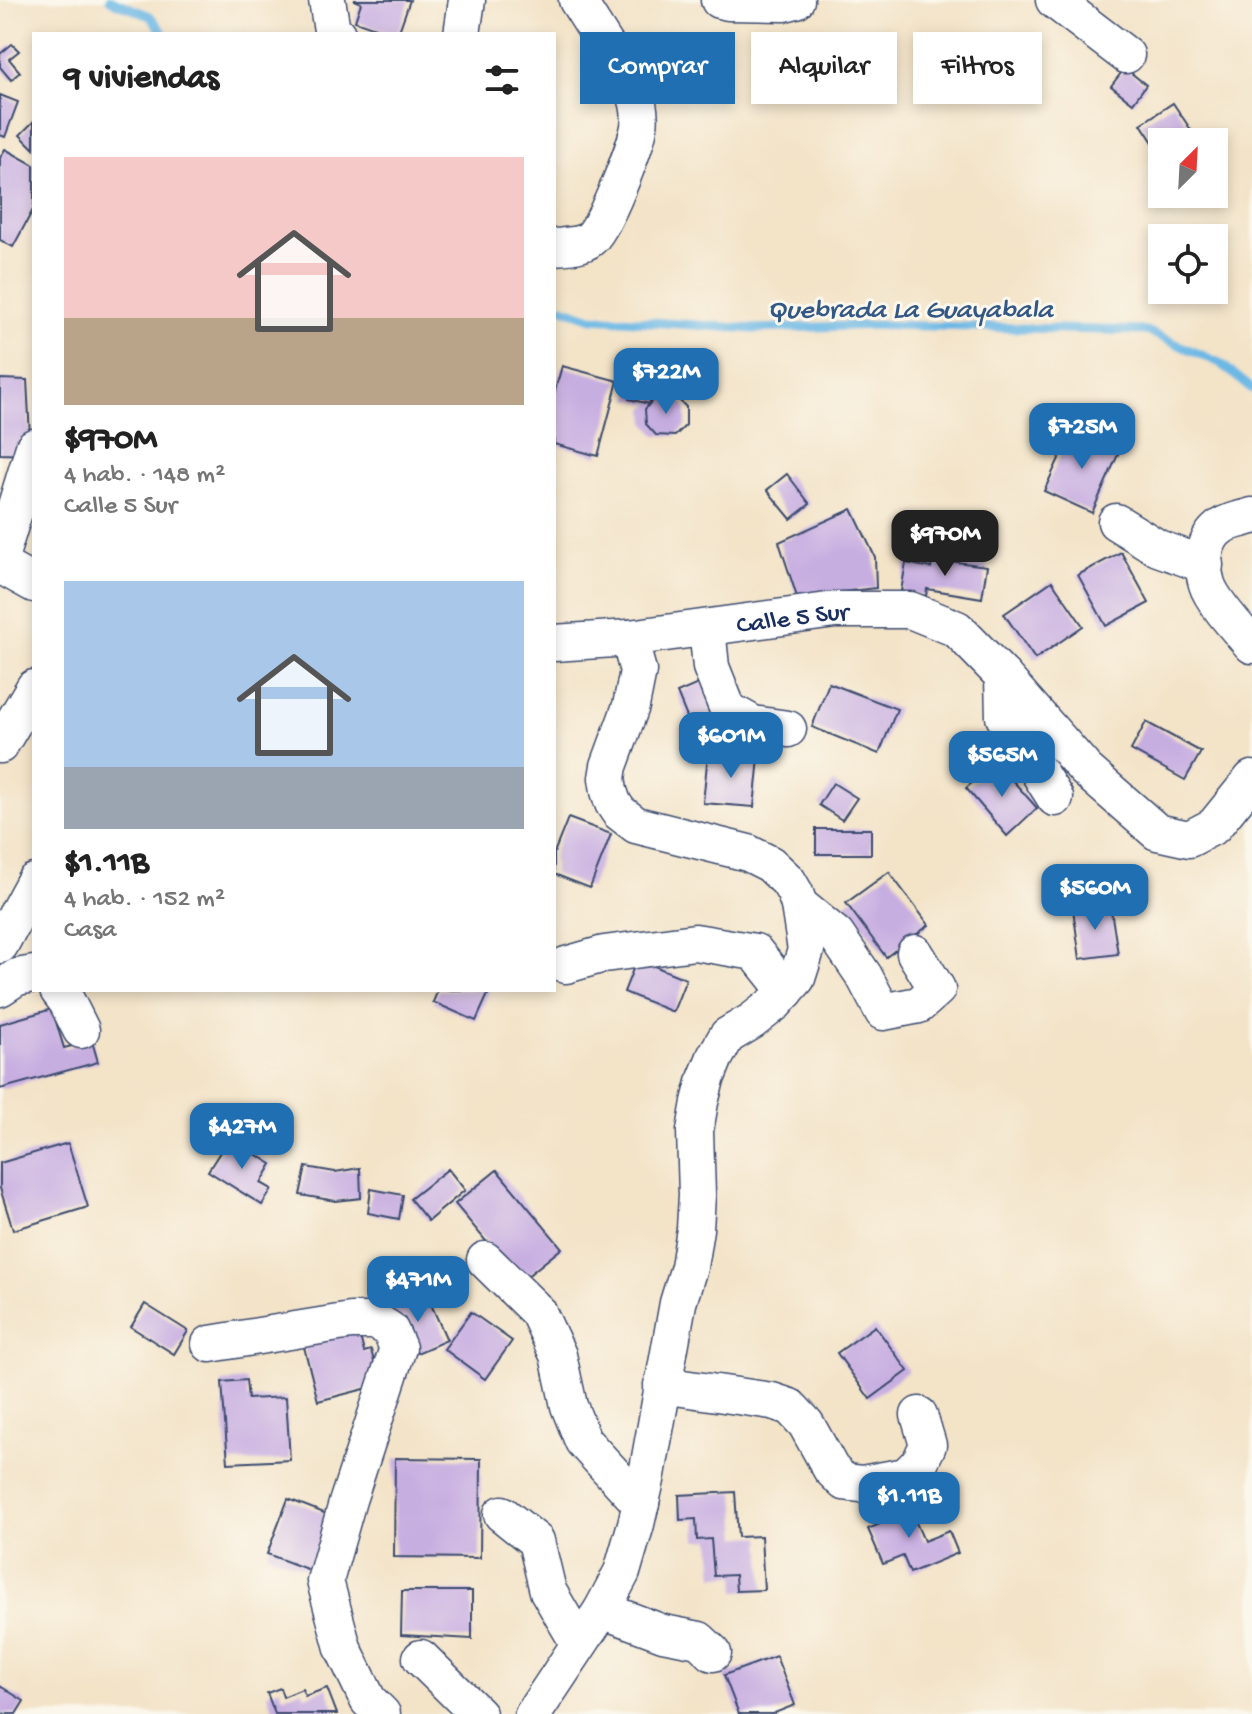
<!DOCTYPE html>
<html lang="es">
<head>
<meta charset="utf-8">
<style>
  body { margin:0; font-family:"Gochi Hand",sans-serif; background:#f6f6f6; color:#222; height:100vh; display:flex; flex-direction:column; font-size:30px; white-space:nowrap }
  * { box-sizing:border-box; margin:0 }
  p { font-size:26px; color:#767676 }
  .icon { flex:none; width:44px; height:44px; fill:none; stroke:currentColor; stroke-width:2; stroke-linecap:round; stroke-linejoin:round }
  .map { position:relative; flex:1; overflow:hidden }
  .sheet { position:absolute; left:32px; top:32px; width:524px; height:960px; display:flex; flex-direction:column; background:#fff; border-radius:0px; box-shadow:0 4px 12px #0003 }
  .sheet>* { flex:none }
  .top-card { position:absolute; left:580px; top:32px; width:552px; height:72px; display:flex; gap:16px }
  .needle { width:52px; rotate:24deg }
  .tools { position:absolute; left:1148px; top:128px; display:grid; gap:16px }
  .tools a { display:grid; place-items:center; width:80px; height:80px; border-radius:0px; background:#fff; box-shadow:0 4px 12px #0003; font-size:40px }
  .price { position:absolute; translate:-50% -68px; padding:0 18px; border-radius:16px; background:#1f6fb2; color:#fff; font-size:26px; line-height:52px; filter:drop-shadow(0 2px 4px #0008) }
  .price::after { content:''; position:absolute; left:50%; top:48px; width:24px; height:18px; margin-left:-12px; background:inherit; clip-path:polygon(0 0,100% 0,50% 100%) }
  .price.selected { background:#222; color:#fff }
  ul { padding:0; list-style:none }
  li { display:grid; align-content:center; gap:16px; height:424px; padding:0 32px }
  li span { display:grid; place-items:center; height:248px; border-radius:0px; color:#555 }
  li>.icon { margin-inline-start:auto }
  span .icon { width:144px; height:144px; fill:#fffc; stroke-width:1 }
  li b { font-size:34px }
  h2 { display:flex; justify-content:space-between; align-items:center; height:96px; padding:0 32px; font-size:34px }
  .chip { padding:0 28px; border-radius:0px; background:#fff; box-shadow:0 4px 12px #0003; font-size:28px; line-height:72px }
  .chip.selected { background:#1f6fb2; color:#fff }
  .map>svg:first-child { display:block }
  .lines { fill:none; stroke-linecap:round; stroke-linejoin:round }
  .stream { stroke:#6cb8e5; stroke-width:9 }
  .building { fill:#c7aee1 }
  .minor-casing { stroke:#3b4a6e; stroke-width:39 }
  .minor { stroke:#fff; stroke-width:36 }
  .labels { text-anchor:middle; stroke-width:6; stroke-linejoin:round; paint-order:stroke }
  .street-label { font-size:26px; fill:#1b2f5e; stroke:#fbf7ec }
  .water-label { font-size:28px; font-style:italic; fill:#335886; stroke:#fbf7ec }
</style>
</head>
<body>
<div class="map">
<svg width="1252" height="1714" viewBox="0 0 1252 1714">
  <rect width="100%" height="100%" fill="#fbf7ec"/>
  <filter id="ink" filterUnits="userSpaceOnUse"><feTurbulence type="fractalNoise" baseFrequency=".0125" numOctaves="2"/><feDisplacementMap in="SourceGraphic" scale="16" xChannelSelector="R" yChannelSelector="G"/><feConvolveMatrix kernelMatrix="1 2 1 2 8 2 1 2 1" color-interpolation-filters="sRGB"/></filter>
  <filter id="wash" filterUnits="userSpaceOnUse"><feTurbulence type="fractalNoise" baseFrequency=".006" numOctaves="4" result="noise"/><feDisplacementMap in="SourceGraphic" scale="32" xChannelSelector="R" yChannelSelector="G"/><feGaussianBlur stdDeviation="1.8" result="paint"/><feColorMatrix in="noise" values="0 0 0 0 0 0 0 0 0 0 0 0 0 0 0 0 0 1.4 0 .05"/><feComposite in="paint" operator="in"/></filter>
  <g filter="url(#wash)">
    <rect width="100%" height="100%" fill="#f3e3c7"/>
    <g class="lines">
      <!-- stream -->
      <g class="stream">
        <polyline points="110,0 150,16 164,34"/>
        <polyline points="554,305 592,318 754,329 882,325 1147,331 1220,363 1252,389"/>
      </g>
    </g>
    <g id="blocks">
      <!-- building -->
      <g class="building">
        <polygon points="354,0 410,0 398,34 392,34 355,21 361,3"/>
        <polygon points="12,44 19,51 9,59 20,72 11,80 0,67 0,54"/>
        <polygon points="1125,68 1146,85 1133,103 1111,86"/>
        <polygon points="0,95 18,102 5,137 0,135"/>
        <polygon points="1173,103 1193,133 1179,142 1162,142 1162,156 1141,124"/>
        <polygon points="34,121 34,149 20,135"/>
        <polygon points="5,149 34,165 34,208 13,247 0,240 0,158"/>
        <polygon points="562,366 618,381 598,456 554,444 554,394"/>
        <polygon points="0,379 27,380 31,455 0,454"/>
        <polygon points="634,382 654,388 649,404 629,399"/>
        <polygon points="657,395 675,396 686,407 686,425 675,436 656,435 646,424 645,409"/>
        <polygon points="1073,428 1120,450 1092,513 1044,491"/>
        <polygon points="787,474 810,504 791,519 767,490"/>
        <polygon points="852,509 875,557 876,588 797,597 779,542"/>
        <polygon points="1121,552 1149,603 1106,626 1078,575"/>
        <polygon points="933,559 987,566 982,598 927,589 926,596 901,591 906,563 931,568"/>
        <polygon points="1052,581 1083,626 1035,659 1004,614"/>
        <polygon points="705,681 721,720 693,732 677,693"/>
        <polygon points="829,683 897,709 879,754 812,727"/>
        <polygon points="1146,722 1201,752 1185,780 1131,750"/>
        <polygon points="708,753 759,758 754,807 703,803"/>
        <polygon points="996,762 1037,808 1007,836 966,788"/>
        <polygon points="833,783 857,798 842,820 819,805"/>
        <polygon points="568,818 611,834 590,888 554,874 554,853"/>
        <rect x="816" y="829" width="55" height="25"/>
        <polygon points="889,872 929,925 886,957 846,903"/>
        <polygon points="1110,904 1118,954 1080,959 1073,909"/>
        <polygon points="637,959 686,979 673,1012 624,992"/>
        <polygon points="438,990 490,990 476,1021 433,1002"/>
        <polygon points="52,1009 64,1048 92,1041 98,1062 0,1089 0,1024"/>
        <polygon points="229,1138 272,1164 261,1183 272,1189 262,1205 208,1171"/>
        <polygon points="68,1143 88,1207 13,1230 0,1188 0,1163"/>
        <polygon points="306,1167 335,1172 360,1168 361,1198 336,1201 300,1195"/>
        <polygon points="448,1169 465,1190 428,1221 410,1199"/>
        <polygon points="497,1170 562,1248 520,1282 455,1204"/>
        <polygon points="371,1189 403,1195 399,1219 368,1213"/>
        <polygon points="425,1291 447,1340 410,1356 388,1308"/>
        <polygon points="145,1304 188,1331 174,1354 131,1327"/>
        <polygon points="471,1312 512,1341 485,1379 444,1349"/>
        <polygon points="875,1326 908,1371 870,1399 837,1353"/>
        <polygon points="358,1329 364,1352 371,1350 380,1385 318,1401 303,1343"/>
        <polygon points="246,1380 248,1399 286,1397 290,1460 228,1463 222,1382"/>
        <polygon points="395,1458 481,1459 480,1558 394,1557"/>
        <polygon points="735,1492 738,1537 761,1536 764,1590 736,1591 735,1575 714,1576 711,1539 697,1540 696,1519 680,1520 679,1495"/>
        <polygon points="288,1499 332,1516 312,1571 267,1554"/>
        <polygon points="907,1502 924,1541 949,1531 958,1553 910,1573 903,1556 883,1564 868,1529 880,1524 876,1515"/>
        <polygon points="402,1591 472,1591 472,1639 401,1635"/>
        <polygon points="776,1656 795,1705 772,1714 739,1714 724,1675"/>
        <polygon points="0,1686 24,1701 16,1714 0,1714"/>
        <polygon points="280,1688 283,1697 302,1689 305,1696 327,1688 337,1714 275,1714 267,1693"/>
      </g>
    </g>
  </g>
  <g filter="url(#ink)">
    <use href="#blocks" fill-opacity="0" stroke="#3b4a6e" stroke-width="2"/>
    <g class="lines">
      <defs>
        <g id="minor">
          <polyline points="327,0 332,30 337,34"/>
          <polyline points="719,0 728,2 784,3 796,0"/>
          <polyline points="1054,0 1126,55"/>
          <polyline points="462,34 467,0"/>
          <path d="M554,247C565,246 581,246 590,239C604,230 636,145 639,127C641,115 638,101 634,90L577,0"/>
          <path d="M1252,516C1243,519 1230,521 1222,526C1203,538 1201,565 1207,584C1212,601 1240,631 1252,645"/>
          <polyline points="1116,522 1158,548 1205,565"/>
          <polyline points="0,558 34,447"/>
          <polyline points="0,565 34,584"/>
          <polyline points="707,628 711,667 728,710 753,724 788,729"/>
          <path id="s1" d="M554,643L629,638L835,610H910L957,629L1003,676L1086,770L1157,832L1189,839L1214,826L1252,779"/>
          <polyline points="1003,676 1004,717 1055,798"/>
          <polyline points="0,745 34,688"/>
          <polyline points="799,905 836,935 864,976 883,1012 919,1005 937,989 915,953"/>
          <polyline points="0,945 34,882"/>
          <polyline points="566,965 604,954 695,942 755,952 786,991"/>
          <polyline points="0,988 17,977 34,974"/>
          <polyline points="58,990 67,1002 81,1030"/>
          <polyline points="485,1260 538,1312 558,1355 569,1406 583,1441 641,1504"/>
          <polyline points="210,1344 351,1321 376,1321 390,1330 398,1348 348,1500 325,1581 343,1648 368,1700 382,1714"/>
          <polyline points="662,1385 772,1401 790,1407 806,1424 831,1469 844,1482 862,1484 906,1476 920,1462 928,1445 919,1415"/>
          <polyline points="502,1514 536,1541 548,1591 579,1644"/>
          <polyline points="602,1610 663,1633 699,1640 713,1653"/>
          <polyline points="421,1658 478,1714"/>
          <polyline points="533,1714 602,1610 622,1572 636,1524 646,1480 678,1303 689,1267 695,1229 697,1195 695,1131 700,1102 706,1079 715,1057 727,1036 752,1021 775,1003 797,978 806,950 799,905 795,893 788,881 770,864 748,853 636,825 619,812 613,803 609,791 607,778 609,766 631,706 638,671 629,638"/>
        </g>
      </defs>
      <!-- minor casing -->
      <use href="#minor" class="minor-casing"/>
      <!-- minor -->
      <use href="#minor" class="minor"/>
    </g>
  </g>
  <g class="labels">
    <!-- street labels -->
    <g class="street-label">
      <text dy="9" stroke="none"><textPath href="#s1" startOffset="240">Calle 5 Sur</textPath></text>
    </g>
    <!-- water labels -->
    <g class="water-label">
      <text x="910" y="317">Quebrada La Guayabala</text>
    </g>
  </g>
</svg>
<div class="tools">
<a><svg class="needle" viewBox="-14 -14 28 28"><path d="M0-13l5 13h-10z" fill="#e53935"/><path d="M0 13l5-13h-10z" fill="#767676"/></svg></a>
<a><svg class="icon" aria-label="locate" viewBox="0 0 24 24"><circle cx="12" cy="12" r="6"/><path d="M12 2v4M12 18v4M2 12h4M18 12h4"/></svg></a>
</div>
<b class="price" style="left:666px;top:416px">$722M</b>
<b class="price" style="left:1082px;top:471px">$725M</b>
<b class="price selected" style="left:945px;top:578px">$970M</b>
<b class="price" style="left:731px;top:780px">$601M</b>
<b class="price" style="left:1002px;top:799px">$565M</b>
<b class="price" style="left:1095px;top:932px">$560M</b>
<b class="price" style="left:242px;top:1171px">$427M</b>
<b class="price" style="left:418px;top:1324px">$471M</b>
<b class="price" style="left:909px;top:1540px">$1.11B</b>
<div class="top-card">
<a class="chip selected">Comprar</a>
<a class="chip">Alquilar</a>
<a class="chip">Filtros</a>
</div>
<section class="sheet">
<h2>9 viviendas<svg class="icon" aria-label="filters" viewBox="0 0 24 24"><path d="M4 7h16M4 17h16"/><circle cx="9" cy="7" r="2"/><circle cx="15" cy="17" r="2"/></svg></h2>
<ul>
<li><span style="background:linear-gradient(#f6c9c9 65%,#b9a48a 0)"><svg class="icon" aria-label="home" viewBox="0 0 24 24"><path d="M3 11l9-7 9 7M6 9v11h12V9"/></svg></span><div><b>$970M</b><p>4 hab. · 148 m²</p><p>Calle 5 Sur</p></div></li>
<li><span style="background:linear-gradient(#a9c7e8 75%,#9aa5b1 0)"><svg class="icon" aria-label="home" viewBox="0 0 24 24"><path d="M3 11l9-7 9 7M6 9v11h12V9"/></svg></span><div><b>$1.11B</b><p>4 hab. · 152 m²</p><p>Casa</p></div></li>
</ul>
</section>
</div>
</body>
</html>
